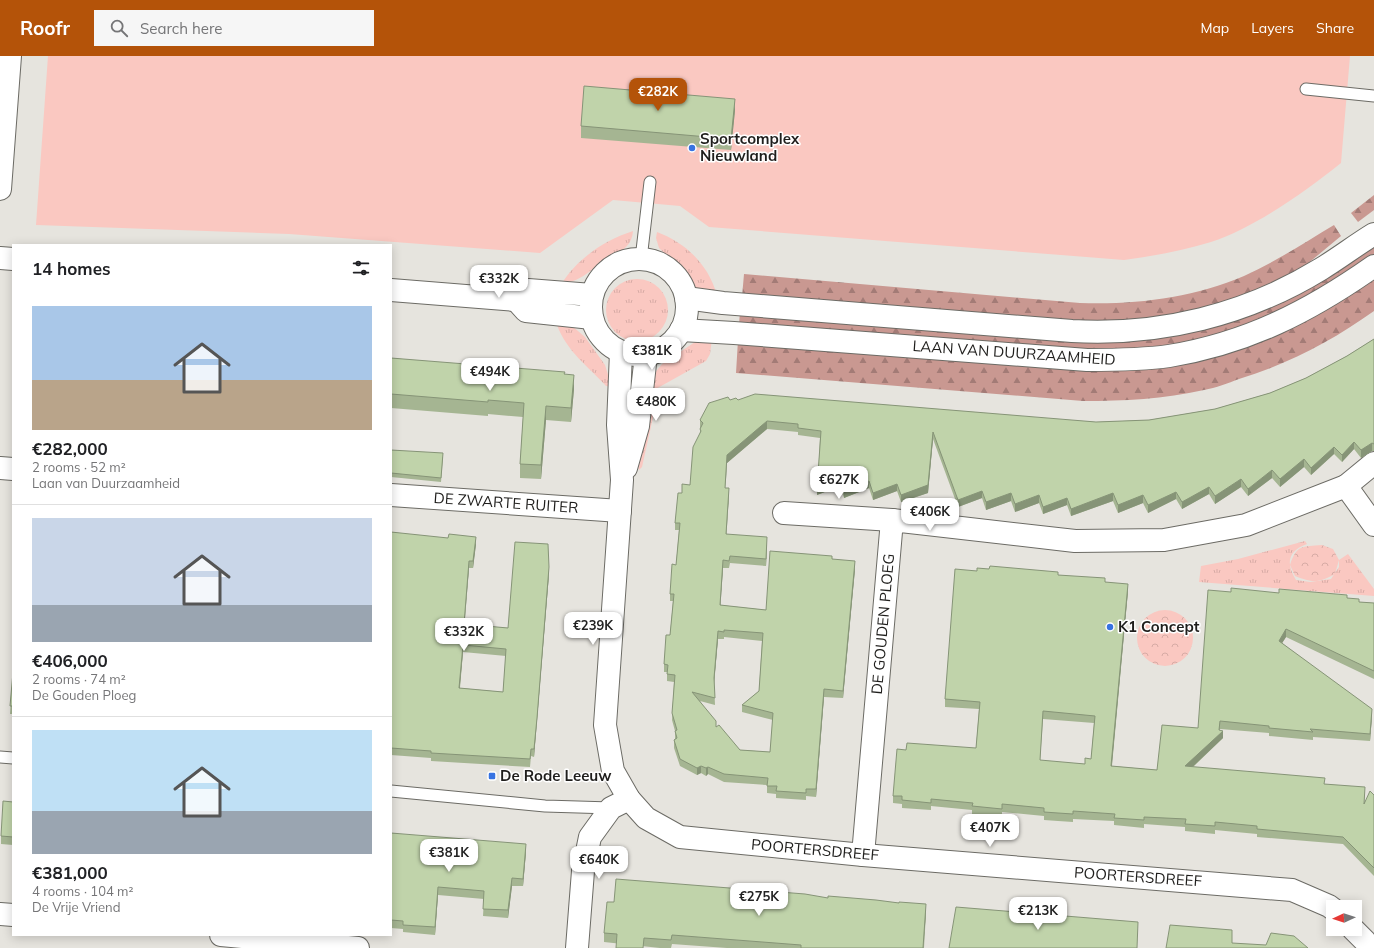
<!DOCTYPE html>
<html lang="en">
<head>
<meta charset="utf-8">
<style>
  body { margin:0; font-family:Mulish,sans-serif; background:#f6f6f6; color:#202124; height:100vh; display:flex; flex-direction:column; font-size:15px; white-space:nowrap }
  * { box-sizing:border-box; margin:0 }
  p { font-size:13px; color:#757577 }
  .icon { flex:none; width:22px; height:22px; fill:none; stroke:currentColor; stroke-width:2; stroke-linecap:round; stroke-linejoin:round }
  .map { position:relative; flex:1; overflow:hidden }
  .panel { position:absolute; left:12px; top:188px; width:380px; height:692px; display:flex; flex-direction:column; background:#fff; border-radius:0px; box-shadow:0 2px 10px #0003 }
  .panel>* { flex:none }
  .needle { width:26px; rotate:267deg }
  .controls { position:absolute; left:1326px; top:844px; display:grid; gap:8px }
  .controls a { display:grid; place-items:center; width:36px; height:36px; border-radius:0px; background:#fff; box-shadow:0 2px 10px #0003; font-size:20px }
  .price { position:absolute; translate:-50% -34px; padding:0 9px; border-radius:8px; background:#fff; color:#222; font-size:13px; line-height:26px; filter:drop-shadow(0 1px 2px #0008) }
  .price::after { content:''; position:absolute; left:50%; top:24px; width:12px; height:9px; margin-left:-6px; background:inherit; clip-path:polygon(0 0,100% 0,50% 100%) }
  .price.on { background:#b45309; color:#fff }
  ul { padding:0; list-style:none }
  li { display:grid; align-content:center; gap:8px; height:212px; padding:0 20px }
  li+li { border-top:1px solid #e0e0e0 }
  li span { display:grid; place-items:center; height:124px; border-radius:0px; color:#555 }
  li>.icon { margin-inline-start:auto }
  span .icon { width:72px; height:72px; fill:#fffc; stroke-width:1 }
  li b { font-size:17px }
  h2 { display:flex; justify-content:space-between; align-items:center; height:48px; padding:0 20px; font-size:17px }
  header { display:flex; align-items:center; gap:24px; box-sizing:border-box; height:56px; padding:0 20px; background:#b45309; color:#fff }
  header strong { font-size:19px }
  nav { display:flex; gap:22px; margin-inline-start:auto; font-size:14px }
  .search { width:280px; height:36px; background:#f6f6f6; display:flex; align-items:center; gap:10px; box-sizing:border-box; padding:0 14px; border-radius:0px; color:#757577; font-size:15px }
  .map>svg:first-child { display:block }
  .grass { fill:url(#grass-tufts) }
  .forest { fill:url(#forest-firs) }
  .park { fill:url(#park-crowns) }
  .pitch { fill:#fac8c1 }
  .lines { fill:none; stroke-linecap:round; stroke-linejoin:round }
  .lane-casing { stroke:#6c6b65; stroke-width:13 }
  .street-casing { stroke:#6c6b65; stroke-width:24 }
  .secondary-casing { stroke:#6c6b65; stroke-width:24 }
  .lane { stroke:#fff; stroke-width:11 }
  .street { stroke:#fff; stroke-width:22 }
  .secondary { stroke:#fff; stroke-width:22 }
  .wall { fill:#a5b592; fill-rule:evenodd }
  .shaded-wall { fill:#869477 }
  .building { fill:#c0d3aa; stroke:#869477; fill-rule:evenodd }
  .poi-dot { fill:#3773e2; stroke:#fff; stroke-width:1.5 }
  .labels { text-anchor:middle; stroke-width:3; stroke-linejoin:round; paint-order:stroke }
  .poi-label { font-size:15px; font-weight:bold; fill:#1f1e1c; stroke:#fff; text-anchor:start }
  .street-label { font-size:15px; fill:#1f1e1c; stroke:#fff }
</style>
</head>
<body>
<header>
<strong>Roofr</strong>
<div class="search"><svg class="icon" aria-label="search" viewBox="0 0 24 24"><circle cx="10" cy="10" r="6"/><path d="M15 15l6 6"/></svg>Search here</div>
<nav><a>Map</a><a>Layers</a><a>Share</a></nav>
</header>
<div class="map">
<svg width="1374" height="892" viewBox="0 0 1374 892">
  <defs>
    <pattern id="grass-tufts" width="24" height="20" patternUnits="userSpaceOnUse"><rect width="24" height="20" fill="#fac8c1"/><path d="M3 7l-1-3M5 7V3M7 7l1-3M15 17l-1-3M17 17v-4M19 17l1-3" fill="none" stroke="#d6aba5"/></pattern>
    <pattern id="forest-firs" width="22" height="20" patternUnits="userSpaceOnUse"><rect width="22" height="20" fill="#c99891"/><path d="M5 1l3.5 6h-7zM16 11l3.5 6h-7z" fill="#a37b76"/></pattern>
    <pattern id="park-crowns" width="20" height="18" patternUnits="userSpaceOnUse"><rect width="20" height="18" fill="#fac8c1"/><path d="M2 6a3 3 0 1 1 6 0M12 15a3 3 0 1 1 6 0" fill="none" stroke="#d6aba5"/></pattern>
  </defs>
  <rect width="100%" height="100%" fill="#e6e4de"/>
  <!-- grass -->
  <g class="grass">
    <path d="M633,175C632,194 614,198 601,207C588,216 580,226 562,227C578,202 605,184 633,175Z"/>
    <path d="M657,176C686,187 708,208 717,239L697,234L693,230L679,211L659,192L656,182Z"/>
    <circle cx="637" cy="254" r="31"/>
    <path d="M557,269H571L585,281L605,309L612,331L606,330C588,310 567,296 557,269Z"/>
    <polygon points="712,283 710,298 706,305 654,334 649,334 654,318 662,308 695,286"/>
    <polygon points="646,357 654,357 642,411 639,414 638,411"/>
    <path d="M1305,485L1307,488C1287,495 1286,508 1296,524L1310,526L1331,523L1339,511V504L1348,498L1374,533V540L1199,526L1201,510L1238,503Z"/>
  </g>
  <!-- forest -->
  <g class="forest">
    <polygon points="1374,139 1374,154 1358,166 1351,157"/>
    <path d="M1334,169L1341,180L1300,214L1219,251L1129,269L742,241L744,218L1080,247C1135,249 1193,242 1244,220C1275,206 1304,187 1334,169Z"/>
    <polygon points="1374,186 1374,202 1283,256 1196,286 1111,297 739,269 740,255 1169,279"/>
    <path d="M1374,220V255C1332,285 1288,308 1239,323C1228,327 1216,332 1204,334C1164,343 1124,345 1083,345L736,317L738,284L1150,309Z"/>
  </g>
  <!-- park -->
  <g class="park">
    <path d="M1322,489L1333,493L1339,504L1335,518C1319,527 1313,527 1295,520L1290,509C1297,488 1302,491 1322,489Z"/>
    <circle cx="1165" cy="582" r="28"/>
  </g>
  <!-- pitch -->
  <path class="pitch" d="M48,0H1350L1341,107C1305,136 1254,172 1211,186C1182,195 1153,200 1124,204L709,171L680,150L613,144L540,197L289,178L36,169Z"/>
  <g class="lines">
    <defs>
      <g id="lane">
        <polyline points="1306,33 1374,40"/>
        <polyline points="641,203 650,126"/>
        <polyline points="0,701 13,702"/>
        <polyline points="391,735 545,750 611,752"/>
      </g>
      <g id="street">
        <polyline points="0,133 10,0"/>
        <polyline points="0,412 13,413"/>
        <polyline points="1346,430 1374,407"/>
        <polyline points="391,439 620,455"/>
        <polyline points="784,457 892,464"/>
        <polyline points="863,799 892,464 1075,485 1164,484 1246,469 1346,430 1374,469"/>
        <polyline points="0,858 13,859"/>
        <polyline points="221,879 358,892"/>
        <polyline points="577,892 583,815 590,781 611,752 629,743"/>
      </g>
      <g id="secondary">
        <polyline points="0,202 13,203"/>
        <circle cx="639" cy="251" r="48"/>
        <polyline points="391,234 516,244"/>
        <path d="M686,242L723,247L1072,275C1160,280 1246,259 1321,213C1339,202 1356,189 1374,178"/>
        <polyline points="592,262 526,255 516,244 528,234 592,239"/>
        <path d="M681,274L734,277L1087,304C1114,304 1142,304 1169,300C1248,287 1310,255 1374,210"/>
        <polyline points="621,296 618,369 622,424 605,669 613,715 629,743 646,762 680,781 863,799 1292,834 1329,850 1333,853"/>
        <polyline points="626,412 638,370 646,299"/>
        <polyline points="1353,873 1372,892"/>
      </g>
    </defs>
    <!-- lane casing -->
    <use href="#lane" class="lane-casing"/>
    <!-- street casing -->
    <use href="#street" class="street-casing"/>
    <!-- secondary casing -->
    <use href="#secondary" class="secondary-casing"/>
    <!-- lane -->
    <use href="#lane" class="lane"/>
    <!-- street -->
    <use href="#street" class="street"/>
    <!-- secondary -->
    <use href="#secondary" class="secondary"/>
  </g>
  <!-- wall -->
  <g class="wall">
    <polygon points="735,54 731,94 581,82 581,70"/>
    <path d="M1374,283V395H1372L1361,402L1354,393L1342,406L1334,398L1311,419L1304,411L1280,431L1272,422L1248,440L1241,431L1215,448L1209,438L1182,453L1176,443L1148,457L1143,447L1118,457L1113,445L1071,460L1067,449L1043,458L1039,447L1015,456L1011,445L986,454L982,442L958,451L933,383L928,437L901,446L897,435L873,444L869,432L844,442L840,430L817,439L820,382L798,379V376L767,373L727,407L725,432L729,439L726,478L767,489L766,510L730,507L729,512H723L720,549L766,554L832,504L855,513L843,642L824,641L816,741L806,740V744L776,742V738L767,737V729L724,726L708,718L706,720L701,717L697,719L680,710L674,692V684L675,683V675L672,664L674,626L667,625V616H664V608L670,579L673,545H670V538L676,509L679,474H675V467L682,437L690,429L700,378V364L730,344L1096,366L1149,364L1215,353L1270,337L1306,322L1347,300ZM724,581L762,585L759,635L742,649V656L773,664L770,696L740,694L716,671L700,645L715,649L714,626L718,583H724Z"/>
    <polygon points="391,302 565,318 574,333 571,366 546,364 541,423 520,422 520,408 523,361 488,358 488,360 391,352"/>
    <polygon points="391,394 443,401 441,426 391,421"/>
    <path d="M391,476L476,488L473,512H469L464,568L508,572L549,518L534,701L531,700L530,711L431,705V702L391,699ZM463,596L506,600L503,636L460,632Z"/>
    <path d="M989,513L1058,519L1105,526L1128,535L1112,710L1157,714L1198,672L1231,536L1279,537L1347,542L1359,546L1374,547V623L1286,581L1282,587L1372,660L1370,685L1313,681V684L1269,680V677L1220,673L1219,674L1223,682L1193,711L1325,728L1365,739L1364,746L1374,739V820L1343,788L1257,781V778L1215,774V778L1185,775V771L1144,768V772L1114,769V765L1073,763V766L1058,765L1044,764V760L1002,756V760L972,758V754L931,750V754L902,752V748L893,747V740L906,694L976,692L979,653L945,651V643L977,515ZM1043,663L1094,667L1091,703L1085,708L1040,705Z"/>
    <polygon points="13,616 13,668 12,668 12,658 10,658"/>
    <polygon points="13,746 13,789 1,788 1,780"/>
    <polygon points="391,777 526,796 523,830 512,830 508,862 483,860 484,843 438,839 435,879 403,876 403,873 391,872"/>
    <polygon points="614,846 926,857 924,892 727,892 672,888 671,892 660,892 604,886 604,877"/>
  </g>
  <!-- shaded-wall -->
  <g class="shaded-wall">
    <polygon points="735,43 735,54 731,94 731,83"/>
    <polygon points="574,319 574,333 571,366 571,352"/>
    <polygon points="546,350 546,364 541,423 541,409"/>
    <polygon points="767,365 767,373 727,407 725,439 727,399"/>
    <polygon points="933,376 933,383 928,437 901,446 901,439"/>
    <polygon points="1354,386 1354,393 1342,406 1342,399"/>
    <polygon points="1372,387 1372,395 1361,402 1361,394"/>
    <polygon points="1334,391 1334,398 1311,419 1311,412"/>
    <polygon points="1304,403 1304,411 1280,431 1280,423"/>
    <polygon points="1272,414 1272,422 1248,440 1248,433"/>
    <polygon points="840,423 840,430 817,439 817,432"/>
    <polygon points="1241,423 1241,431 1215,448 1215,440"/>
    <polygon points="869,425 869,432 844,442 844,434"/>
    <polygon points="897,428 897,435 873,444 873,437"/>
    <polygon points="1209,431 1209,438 1182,453 1182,446"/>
    <polygon points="729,432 729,439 726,485 726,478"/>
    <polygon points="982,435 982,442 958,451 958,444"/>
    <polygon points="1176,436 1176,443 1148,457 1148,449"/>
    <polygon points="1011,437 1011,445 986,454 986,446"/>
    <polygon points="1113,437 1113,445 1071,460 1071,453"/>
    <polygon points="1039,439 1039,447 1015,456 1015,448"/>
    <polygon points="1143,439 1143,447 1118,457 1118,449"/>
    <polygon points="1067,442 1067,449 1043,458 1043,451"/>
    <polygon points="476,481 476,488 473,512 473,505"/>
    <polygon points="767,481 767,489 766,510 766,503"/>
    <polygon points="723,504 723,512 720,557 720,549"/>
    <polygon points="469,505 469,512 464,575 464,568"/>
    <polygon points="855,505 855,513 843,642 843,635"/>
    <polygon points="549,511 549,518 534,701 534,693"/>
    <polygon points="1128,528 1128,535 1111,718 1111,710"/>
    <polygon points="1286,573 1286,581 1279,592 1279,585"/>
    <polygon points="718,575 718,583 714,629 714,622"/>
    <polygon points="463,589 463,596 459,640 459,632"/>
    <polygon points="824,633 824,641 816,741 816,733"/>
    <polygon points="1372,653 1372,660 1370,685 1370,678"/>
    <polygon points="1220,665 1219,678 1223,675 1223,682 1185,718 1185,710"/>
    <polygon points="701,710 701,717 697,719 697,712"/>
    <polygon points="708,711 708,718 706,720 706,712"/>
    <polygon points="526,788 526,796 523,830 523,823"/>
    <polygon points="512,822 512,830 508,862 508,854"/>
    <polygon points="438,831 438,839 435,879 435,871"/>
    <polygon points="926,848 926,857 923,892"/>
  </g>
  <!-- building -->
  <g class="building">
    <polygon points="584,30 735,43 731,83 581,70"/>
    <path d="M1374,283V388L1372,387L1361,394L1354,386L1342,399L1334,391L1311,412L1304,403L1280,423L1272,414L1248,433L1241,423L1215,440L1209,431L1182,446L1176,436L1148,449L1143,439L1118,449L1113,437L1071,453L1067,442L1043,451L1039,439L1015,448L1011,437L986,446L982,435L958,444L933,376L928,429L901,439L897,428L873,437L869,425L844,434L840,423L817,432L821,375L798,372V368L767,365L727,399L725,432H729L726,478L767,481L766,503L730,500L729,505L723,504L720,549L766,554L770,495L832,500V503L855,505L843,635L824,633L816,733H806V737L776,735L777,730H767L768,722L724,718L708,711L706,712L701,710L697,712L680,703L674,684L677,682L675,675L677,674L672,657L675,619L667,618L668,609L664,608L666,579H670L674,538H670L672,508L676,509L680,467H675L678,437H682V428L690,429L693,391L701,375L700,373L703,367L700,364L709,347L728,341L730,344L736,342L738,344L755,338L1096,366L1149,364L1215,353L1270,337L1306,322L1347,300ZM724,574L763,577L759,635L742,649L773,657L770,696L740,694L719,669L716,671V665L692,636L715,642L714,622L718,575L724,576Z"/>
    <polygon points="391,302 565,316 564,318 574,319 571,352 546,350 541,409 520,408 524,347 488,344 488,346 391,338"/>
    <polygon points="391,394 443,397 441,422 391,417"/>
    <path d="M391,476L448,482L449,478L476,481L473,505H469L464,568L508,572L515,486L548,488L549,511L537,662L534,693H531L530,703L431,697V695L391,692ZM463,589L506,593L503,636L459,632Z"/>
    <path d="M990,510L1058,516V519L1105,522V526L1128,528L1111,710L1157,714L1162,669L1198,672L1208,534L1231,536V532L1279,537V533L1347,539V542L1359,543V546L1374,547V615L1286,573L1279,585L1372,653L1370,678L1310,673L1313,676L1269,672V670L1220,665L1219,674L1223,675L1185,710L1325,722L1324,728L1365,731L1364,748L1370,735L1374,739V812L1343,781L1257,773V770L1215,766V770L1185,768L1186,763L1144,761V764L1114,762L1115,758L1073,755V758L1058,757L1044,756V752L1002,748V753L972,750L973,747L931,743V747L902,744V740H893L897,693L906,694L907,687L976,692L980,646L945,643L955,513L977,515V512L989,513ZM1043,655L1095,660L1091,703L1085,702V708L1040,704Z"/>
    <polygon points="13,616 13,650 10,650"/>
    <polygon points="3,745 13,746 13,781 1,780"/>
    <polygon points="391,777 526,788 523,823 512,822 508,854 483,853 484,835 438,831 435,871 403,869 403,865 391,864"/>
    <polygon points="616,823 805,838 828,842 828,840 876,844 899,847 899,846 926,848 923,892 801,892 801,889 672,879 671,884 644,882 643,892 616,892 617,878 604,877 607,846 614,846"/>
    <polygon points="956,851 1138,866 1137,892 949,892"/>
    <polygon points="1170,869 1232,874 1232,887 1266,889 1271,877 1294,880 1308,892 1166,892"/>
  </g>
  <!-- markers -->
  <g class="poi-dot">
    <circle cx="692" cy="92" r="4"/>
    <circle cx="1110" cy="571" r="4"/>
    <rect x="488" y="716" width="8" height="8" rx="2"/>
  </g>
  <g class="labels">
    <!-- poi labels -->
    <g class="poi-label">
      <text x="700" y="88">Sportcomplex<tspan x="700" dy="17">Nieuwland</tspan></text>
      <text x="1118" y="576">K1 Concept</text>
      <text x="500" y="725">De Rode Leeuw</text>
    </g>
    <!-- street labels -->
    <g class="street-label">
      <text transform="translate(1014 297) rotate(4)" y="5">LAAN VAN DUURZAAMHEID</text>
      <text transform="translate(506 447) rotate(4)" y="5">DE ZWARTE RUITER</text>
      <text transform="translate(883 568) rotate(-85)" y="5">DE GOUDEN PLOEG</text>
      <text transform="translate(815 794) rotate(5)" y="5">POORTERSDREEF</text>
      <text transform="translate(1138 821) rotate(4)" y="5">POORTERSDREEF</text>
    </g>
  </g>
</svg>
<div class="controls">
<a><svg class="needle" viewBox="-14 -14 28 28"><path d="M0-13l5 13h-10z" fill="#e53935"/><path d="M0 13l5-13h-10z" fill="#757577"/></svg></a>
</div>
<b class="price on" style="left:658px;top:56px">€282K</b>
<b class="price" style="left:499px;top:243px">€332K</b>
<b class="price" style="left:652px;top:315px">€381K</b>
<b class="price" style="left:490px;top:336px">€494K</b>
<b class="price" style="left:656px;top:366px">€480K</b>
<b class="price" style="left:839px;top:444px">€627K</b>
<b class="price" style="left:930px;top:476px">€406K</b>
<b class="price" style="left:593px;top:590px">€239K</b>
<b class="price" style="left:464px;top:596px">€332K</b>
<b class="price" style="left:990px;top:792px">€407K</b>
<b class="price" style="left:449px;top:817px">€381K</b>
<b class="price" style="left:599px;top:824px">€640K</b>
<b class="price" style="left:759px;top:861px">€275K</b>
<b class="price" style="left:1038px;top:875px">€213K</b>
<section class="panel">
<h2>14 homes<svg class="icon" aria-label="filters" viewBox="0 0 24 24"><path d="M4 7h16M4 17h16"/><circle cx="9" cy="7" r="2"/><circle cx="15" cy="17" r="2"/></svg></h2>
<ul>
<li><span style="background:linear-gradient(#a9c7e8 60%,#b9a48a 0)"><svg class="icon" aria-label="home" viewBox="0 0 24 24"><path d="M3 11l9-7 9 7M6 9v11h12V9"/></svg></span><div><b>€282,000</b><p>2 rooms · 52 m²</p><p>Laan van Duurzaamheid</p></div></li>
<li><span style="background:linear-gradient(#c9d6e8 70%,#9aa5b1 0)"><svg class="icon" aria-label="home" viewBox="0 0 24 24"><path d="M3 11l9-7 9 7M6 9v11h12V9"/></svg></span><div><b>€406,000</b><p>2 rooms · 74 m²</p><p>De Gouden Ploeg</p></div></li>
<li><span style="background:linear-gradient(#bfe0f5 65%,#9aa5b1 0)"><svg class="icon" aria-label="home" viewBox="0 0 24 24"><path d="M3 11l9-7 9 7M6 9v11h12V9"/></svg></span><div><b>€381,000</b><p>4 rooms · 104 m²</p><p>De Vrije Vriend</p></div></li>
</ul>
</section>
</div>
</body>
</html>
